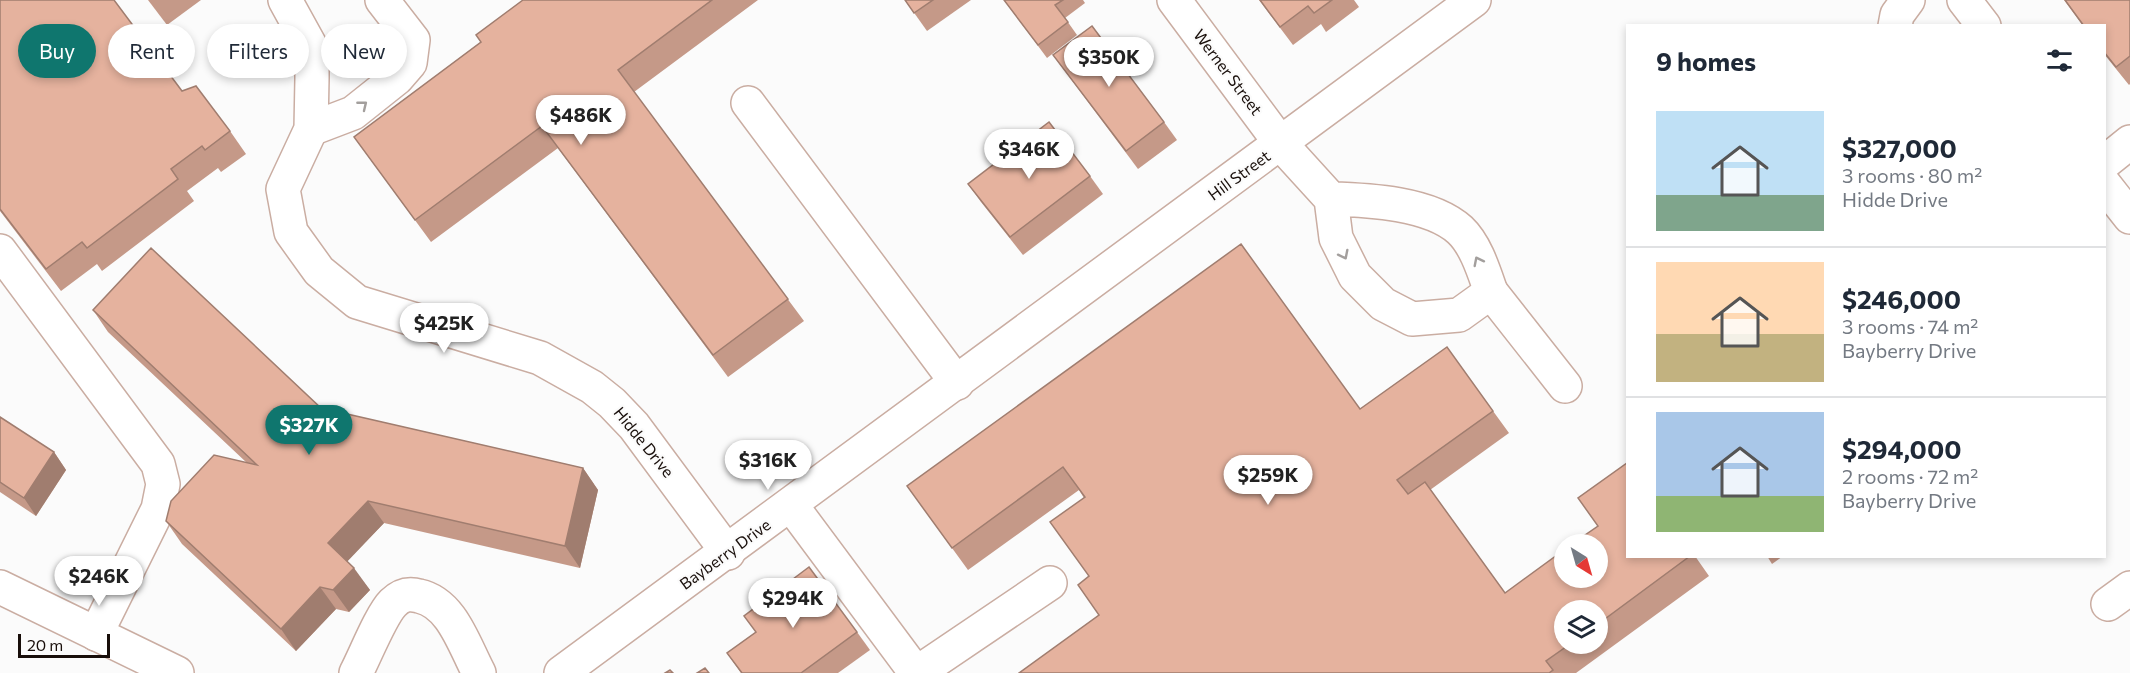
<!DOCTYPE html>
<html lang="en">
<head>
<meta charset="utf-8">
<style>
  body { margin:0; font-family:Commissioner,sans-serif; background:#f2f2f3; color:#1f2937; height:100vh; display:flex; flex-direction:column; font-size:22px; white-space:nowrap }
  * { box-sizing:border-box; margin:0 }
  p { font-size:20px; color:#747a83 }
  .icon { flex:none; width:33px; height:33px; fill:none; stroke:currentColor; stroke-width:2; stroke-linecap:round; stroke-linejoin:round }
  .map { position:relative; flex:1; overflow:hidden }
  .side { position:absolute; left:1626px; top:24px; width:480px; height:534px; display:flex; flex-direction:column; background:#fff; border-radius:0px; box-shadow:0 3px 9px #0003 }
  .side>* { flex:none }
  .top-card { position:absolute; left:18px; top:24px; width:570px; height:54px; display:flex; gap:12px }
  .needle { width:39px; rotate:143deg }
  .buttons { position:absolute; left:1554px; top:534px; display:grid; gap:12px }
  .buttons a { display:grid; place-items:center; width:54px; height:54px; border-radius:50%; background:#fff; box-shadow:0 3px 9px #0003; font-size:30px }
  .scale { position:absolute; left:18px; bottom:15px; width:92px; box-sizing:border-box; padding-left:6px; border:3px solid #180e0a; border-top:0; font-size:16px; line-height:21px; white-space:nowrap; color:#180e0a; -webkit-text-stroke:4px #fbfbfb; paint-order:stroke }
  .price { position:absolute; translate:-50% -51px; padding:0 14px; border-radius:21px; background:#fff; color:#222; font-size:20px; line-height:39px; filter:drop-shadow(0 2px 3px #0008) }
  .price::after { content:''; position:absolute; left:50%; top:36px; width:18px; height:14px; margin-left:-9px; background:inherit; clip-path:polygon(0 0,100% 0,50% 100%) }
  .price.selected { background:#0f766e; color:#fff }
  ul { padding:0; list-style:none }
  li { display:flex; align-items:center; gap:18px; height:150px; padding:0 30px }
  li+li { border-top:2px solid #e0e1e3 }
  li span { display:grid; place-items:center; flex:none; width:168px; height:120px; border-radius:0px; color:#555 }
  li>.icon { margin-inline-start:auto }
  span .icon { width:72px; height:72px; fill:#fffc; stroke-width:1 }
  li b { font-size:26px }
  h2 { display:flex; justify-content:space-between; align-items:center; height:72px; padding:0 30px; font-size:26px }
  .chip { padding:0 21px; border-radius:27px; background:#fff; box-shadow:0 3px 9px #0003; font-size:21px; line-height:54px }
  .chip.selected { background:#0f766e; color:#fff }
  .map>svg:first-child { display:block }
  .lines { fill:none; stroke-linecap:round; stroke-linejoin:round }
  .minor-casing { stroke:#caada2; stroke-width:36 }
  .minor { stroke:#fff; stroke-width:33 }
  .wall { fill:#c59988; fill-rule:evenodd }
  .shaded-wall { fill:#a07d6f }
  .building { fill:#e5b29e; stroke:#a07d6f; stroke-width:1.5 }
  .oneway { stroke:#a39f9d }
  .labels { text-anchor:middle; stroke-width:4.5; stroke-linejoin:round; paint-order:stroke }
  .street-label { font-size:16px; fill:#180e0a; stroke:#fbfbfb }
</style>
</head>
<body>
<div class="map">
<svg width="2130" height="673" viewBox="0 0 2130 673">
  <rect width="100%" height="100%" fill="#fbfbfb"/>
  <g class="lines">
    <defs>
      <g id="minor">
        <polyline points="285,0 312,49 312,78 311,129 283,189 291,232 319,271 357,302 540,358 592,387 612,403 634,426 728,553"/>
        <path d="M1174,0L1281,144L1331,199L1336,238L1355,276L1383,304L1412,319L1459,315L1491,292C1484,272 1476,245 1460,230C1430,203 1369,200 1331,199"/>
        <polyline points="1964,0 1984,26"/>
        <polyline points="1895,26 1897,15 1908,0"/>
        <polyline points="748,103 957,383"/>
        <polyline points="311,129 353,113 397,78 410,63 413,40 382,0"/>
        <polyline points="2104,163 2130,142"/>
        <polyline points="2104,184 2130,217"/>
        <polyline points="0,251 158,464 163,484 158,509 96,634"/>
        <polyline points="1491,292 1565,386"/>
        <polyline points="791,505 916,673"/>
        <polyline points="0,587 177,673"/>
        <polyline points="2108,604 2130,588"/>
        <path d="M356,673C365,656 381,615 393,603C401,595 409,593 419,596C452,603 464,645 479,673"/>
        <polyline points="561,673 1474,0"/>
        <polyline points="917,673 1050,583"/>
      </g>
    </defs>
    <!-- minor casing -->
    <use href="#minor" class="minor-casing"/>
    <!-- minor -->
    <use href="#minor" class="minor"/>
  </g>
  <!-- wall -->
  <g class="wall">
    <polygon points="0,0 182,91 230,131 246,154 221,172 218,168 187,191 194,201 102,271 97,264 61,291 0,211"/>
    <polygon points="148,0 201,0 167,25"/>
    <polygon points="523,0 758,0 634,92 804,321 728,377 558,148 431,242 354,137 481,42"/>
    <polygon points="905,0 971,0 927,31"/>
    <polygon points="1004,0 1083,0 1085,3 1065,18 1077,35 1047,58"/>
    <polygon points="1259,0 1354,0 1359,7 1326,32 1321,24 1293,45"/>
    <polygon points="2064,0 2130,0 2130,84 2129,85 2104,54 2104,26 2083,26"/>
    <polygon points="1053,55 1164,122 1177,140 1138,169"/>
    <polygon points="1090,176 1103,194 1023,255 981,202 968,184"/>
    <polygon points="93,310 321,408 583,468 598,490 580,568 384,523 347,561 370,590 349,612 336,609 296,651 182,544 166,521 247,463 108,332"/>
    <path d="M1360,409L1493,411L1509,433L1430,490L1505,593L1628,556H1695L1709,576L1576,673H1019L1099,615L1088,577L1084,498L1079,490L968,570L907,486ZM1598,610V644H1564Z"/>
    <polygon points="0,417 54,452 66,470 36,516 0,492"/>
    <polygon points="1767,556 1783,556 1772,564"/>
    <polygon points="857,632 870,650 838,673 741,673 727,653 755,633"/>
  </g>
  <!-- shaded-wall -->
  <g class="shaded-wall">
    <polygon points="54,452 66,470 36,516 24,498"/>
    <polygon points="583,468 598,490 580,568 565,546"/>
    <polygon points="368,501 384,523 344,565 328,543"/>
    <polygon points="354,568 370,590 349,612 333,590"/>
    <polygon points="320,587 336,609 296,651 281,629"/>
  </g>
  <!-- building -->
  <g class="building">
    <polygon points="0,0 114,0 182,91 196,86 230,131 205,150 202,146 171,169 178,179 87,248 82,242 46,269 0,209"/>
    <polygon points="523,0 712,0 618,70 788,299 713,355 542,126 415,220 354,137 481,42 476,35"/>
    <polygon points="905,0 933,0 914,13"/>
    <polygon points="1004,0 1063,0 1055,5 1068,22 1038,45"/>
    <polygon points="1260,0 1332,0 1314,13 1308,6 1280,27"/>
    <polygon points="2065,0 2130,0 2130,56 2116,67 2104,52 2104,26 2084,26"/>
    <polygon points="1092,26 1164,122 1126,151 1053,55"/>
    <polygon points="1049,122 1090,176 1010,237 968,184"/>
    <polygon points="1241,244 1360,409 1447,347 1493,411 1397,480 1408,494 1425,482 1505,593 1564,550 1564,578 1598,578 1598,544 1572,544 1598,526 1578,498 1627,463 1628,556 1690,556 1598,624 1598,610 1564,610 1564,644 1570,644 1546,661 1553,670 1549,673 1019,673 1099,615 1078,585 1089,576 1050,522 1085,497 1063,467 952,548 907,486"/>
    <polygon points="151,248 321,408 583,468 565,546 368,501 328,543 354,568 333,590 320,587 281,629 166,521 171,501 214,455 257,465 93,310"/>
    <polygon points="0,417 54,452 24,498 0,482"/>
    <polygon points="809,567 857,632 801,673 742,673 727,653 756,632 744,616"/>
    <polygon points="705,668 709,673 697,673"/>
    <polygon points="670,670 673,673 665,673"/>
  </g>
  <!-- one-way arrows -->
  <defs><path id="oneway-chevron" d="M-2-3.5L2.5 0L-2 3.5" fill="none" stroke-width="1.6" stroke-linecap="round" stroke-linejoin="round" transform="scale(1.5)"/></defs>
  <g class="oneway">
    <use href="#oneway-chevron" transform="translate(363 105) rotate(-39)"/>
    <use href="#oneway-chevron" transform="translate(1344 255) rotate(63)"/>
    <use href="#oneway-chevron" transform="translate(1478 261) rotate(-117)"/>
  </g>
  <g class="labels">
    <!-- street labels -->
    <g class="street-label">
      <text transform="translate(1228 72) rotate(53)" y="6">Werner Street</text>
      <text transform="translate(1239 175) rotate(-36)" y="6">Hill Street</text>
      <text transform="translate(644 442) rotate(51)" y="6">Hidde Drive</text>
      <text transform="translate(725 554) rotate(-36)" y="6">Bayberry Drive</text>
    </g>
  </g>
</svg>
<div class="buttons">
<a><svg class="needle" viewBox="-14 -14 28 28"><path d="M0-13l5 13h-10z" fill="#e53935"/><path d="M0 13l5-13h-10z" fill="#747a83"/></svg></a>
<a><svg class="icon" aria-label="layers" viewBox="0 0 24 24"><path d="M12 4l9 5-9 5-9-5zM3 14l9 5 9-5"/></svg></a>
</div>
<div class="scale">20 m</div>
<b class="price" style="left:1109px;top:88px">$350K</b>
<b class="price" style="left:581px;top:146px">$486K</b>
<b class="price" style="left:1029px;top:180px">$346K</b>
<b class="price" style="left:444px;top:354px">$425K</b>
<b class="price selected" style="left:309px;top:456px">$327K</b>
<b class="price" style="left:768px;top:491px">$316K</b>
<b class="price" style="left:1268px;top:506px">$259K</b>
<b class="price" style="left:99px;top:607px">$246K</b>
<b class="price" style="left:793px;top:629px">$294K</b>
<div class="top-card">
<a class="chip selected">Buy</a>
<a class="chip">Rent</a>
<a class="chip">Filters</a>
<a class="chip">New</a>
</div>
<section class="side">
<h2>9 homes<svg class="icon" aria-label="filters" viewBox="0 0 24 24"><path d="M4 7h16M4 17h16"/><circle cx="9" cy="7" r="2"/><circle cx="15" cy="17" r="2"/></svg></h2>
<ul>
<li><span style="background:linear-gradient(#bfe0f5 70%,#7fa58c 0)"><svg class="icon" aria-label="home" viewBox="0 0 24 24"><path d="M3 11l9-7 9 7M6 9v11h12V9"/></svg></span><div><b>$327,000</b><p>3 rooms · 80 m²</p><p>Hidde Drive</p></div></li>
<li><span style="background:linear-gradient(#ffd9b3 60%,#c2b280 0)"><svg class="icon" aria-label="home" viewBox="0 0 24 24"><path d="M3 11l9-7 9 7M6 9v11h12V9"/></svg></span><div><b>$246,000</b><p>3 rooms · 74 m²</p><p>Bayberry Drive</p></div></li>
<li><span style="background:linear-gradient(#a9c7e8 70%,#8fb573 0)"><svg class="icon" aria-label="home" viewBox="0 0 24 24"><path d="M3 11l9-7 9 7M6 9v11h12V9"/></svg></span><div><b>$294,000</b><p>2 rooms · 72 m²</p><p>Bayberry Drive</p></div></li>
</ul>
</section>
</div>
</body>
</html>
